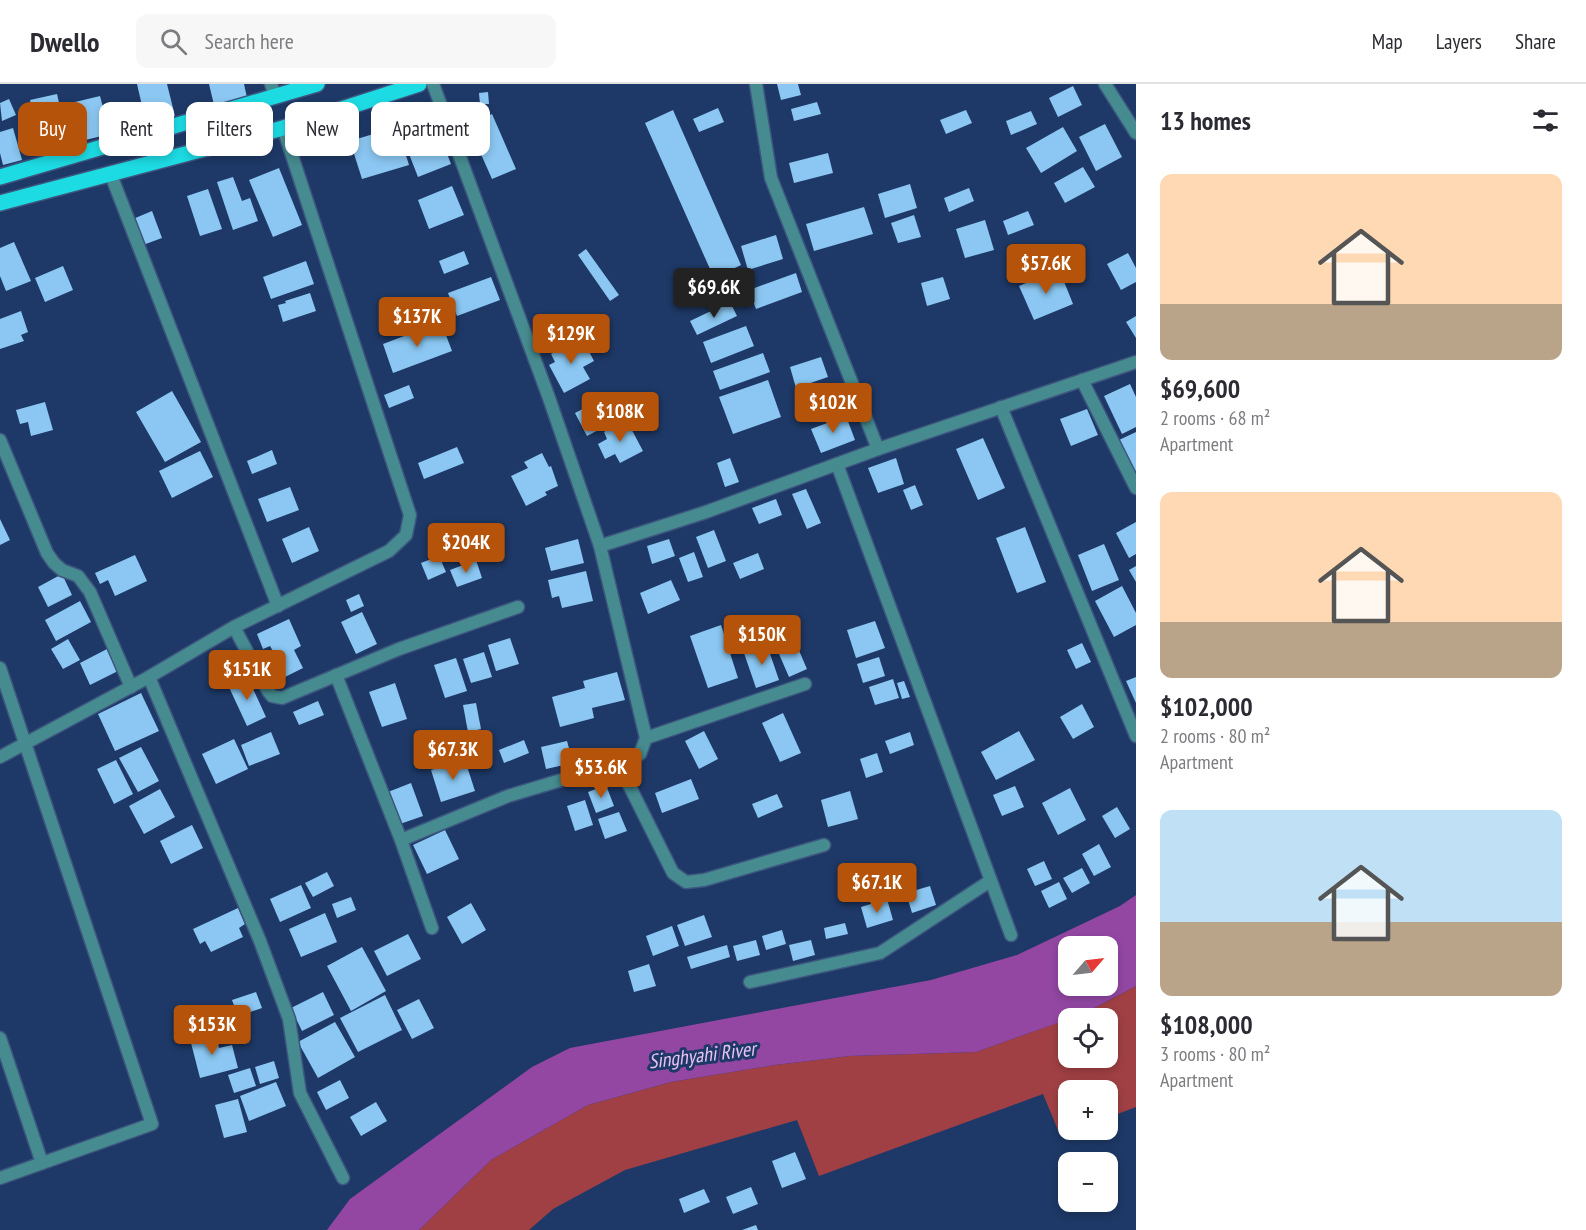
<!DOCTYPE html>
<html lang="en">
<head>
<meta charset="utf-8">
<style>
  body { margin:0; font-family:"PT Sans Narrow",sans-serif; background:#f7f7f7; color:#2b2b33; height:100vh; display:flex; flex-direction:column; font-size:22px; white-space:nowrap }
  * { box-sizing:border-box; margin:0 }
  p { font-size:20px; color:#7c7c81 }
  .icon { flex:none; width:33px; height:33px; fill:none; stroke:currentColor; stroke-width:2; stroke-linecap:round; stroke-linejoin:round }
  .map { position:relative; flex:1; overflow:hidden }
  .details { display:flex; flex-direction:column; background:#fff; width:450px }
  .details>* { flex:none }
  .top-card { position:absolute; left:18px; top:18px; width:570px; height:54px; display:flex; gap:12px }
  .needle { width:39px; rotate:62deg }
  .fabs { position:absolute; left:1058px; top:852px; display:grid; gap:12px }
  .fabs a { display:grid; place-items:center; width:60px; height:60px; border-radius:12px; background:#fff; box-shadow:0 3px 9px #0003; font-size:30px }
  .price { position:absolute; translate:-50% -51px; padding:0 14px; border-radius:6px; background:#b45309; color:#fff; font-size:20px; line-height:39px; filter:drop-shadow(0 2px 3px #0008) }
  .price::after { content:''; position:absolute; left:50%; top:36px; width:18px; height:14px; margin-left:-9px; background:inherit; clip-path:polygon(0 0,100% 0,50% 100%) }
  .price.active { background:#222; color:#fff }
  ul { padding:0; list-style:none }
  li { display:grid; align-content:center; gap:12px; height:318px; padding:0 24px }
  li span { display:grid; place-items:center; height:186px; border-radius:12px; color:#555 }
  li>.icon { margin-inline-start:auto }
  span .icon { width:108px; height:108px; fill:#fffc; stroke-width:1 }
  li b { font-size:26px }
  h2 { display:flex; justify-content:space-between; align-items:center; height:72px; padding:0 24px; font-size:26px }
  .tag { padding:0 21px; border-radius:12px; background:#fff; box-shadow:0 3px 9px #0003; font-size:21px; line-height:54px }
  .tag.active { background:#b45309; color:#fff }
  header { display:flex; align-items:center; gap:36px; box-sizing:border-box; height:84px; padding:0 30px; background:#fff; border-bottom:2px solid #e1e1e2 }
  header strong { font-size:28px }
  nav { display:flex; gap:33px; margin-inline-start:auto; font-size:21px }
  .search { width:420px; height:54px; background:#f7f7f7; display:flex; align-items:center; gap:15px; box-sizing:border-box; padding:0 21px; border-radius:12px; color:#7c7c81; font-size:22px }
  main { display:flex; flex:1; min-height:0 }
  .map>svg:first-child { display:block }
  .green { fill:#a04044 }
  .water { fill:#9347a3; fill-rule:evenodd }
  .building { fill:#8bc7f2 }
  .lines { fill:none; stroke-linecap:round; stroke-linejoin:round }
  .minor-casing { stroke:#3d557f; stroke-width:15 }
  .primary-casing { stroke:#3d557f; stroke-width:18 }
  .minor { stroke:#458b8f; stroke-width:12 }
  .primary { stroke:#1ddbe3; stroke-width:15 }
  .labels { text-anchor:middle; stroke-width:6; stroke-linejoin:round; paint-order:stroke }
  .water-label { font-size:20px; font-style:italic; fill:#e8c2f1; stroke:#1e3967 }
</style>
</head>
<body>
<header>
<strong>Dwello</strong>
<div class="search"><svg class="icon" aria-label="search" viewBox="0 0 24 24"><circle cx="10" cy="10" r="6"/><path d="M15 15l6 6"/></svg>Search here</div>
<nav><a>Map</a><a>Layers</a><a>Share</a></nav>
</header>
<main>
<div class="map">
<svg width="1136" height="1146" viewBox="0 0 1136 1146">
  <rect width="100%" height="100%" fill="#1e3967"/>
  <!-- green -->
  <polygon class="green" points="1136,902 1136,1023 1107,1034 1107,1006 1068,1006 1068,1046 1074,1046 1060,1051 1043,1010 819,1092 797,1036 625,1086 553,1125 529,1146 419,1146 491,1076 588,1021 671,998 775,981 850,972 976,968 1068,935 1068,974 1107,974 1107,934 1071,934 1083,930"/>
  <!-- water -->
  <path class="water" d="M1136,811V902L1083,930L976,968L850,972L775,981L671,998L588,1021L491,1076L419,1146H327L350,1115L532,983L570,964L931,896L1017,871L1120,822ZM1068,862H1107V902H1068Z"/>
  <!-- building -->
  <g class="building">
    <polygon points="137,0 167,0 175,32 146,39"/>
    <polygon points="209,0 244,0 248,18 215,25"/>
    <polygon points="777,0 798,0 801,11 781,16"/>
    <polygon points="1073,2 1082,21 1058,33 1049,14"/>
    <polygon points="488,8 489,20 480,20 479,9"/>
    <polygon points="57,10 66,50 39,56 30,16"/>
    <polygon points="100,12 110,50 77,58 67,20"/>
    <polygon points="9,15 16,31 2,37 0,19"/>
    <polygon points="817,18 821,30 794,37 791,25"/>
    <polygon points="718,24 724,38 699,48 693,35"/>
    <polygon points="673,26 741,181 714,194 645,39"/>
    <polygon points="966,26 972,39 946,50 940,36"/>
    <polygon points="1031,27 1037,40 1011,51 1006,37"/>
    <polygon points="492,30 516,85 492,95 468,41"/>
    <polygon points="1105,40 1122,73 1096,87 1079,53"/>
    <polygon points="397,43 409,81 362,95 350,57"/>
    <polygon points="1063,43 1077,67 1041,89 1026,64"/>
    <polygon points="13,44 22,76 3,81 0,69 0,48"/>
    <polygon points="442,57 451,80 418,93 409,70"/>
    <polygon points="828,69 833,89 794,99 789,79"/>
    <polygon points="1083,83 1095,103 1065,119 1054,99"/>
    <polygon points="279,84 302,141 273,153 249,96"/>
    <polygon points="233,93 242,117 250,114 258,137 233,146 217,98"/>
    <polygon points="910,100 917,124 885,134 878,110"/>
    <polygon points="452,102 464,131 429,145 418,116"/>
    <polygon points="969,104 974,117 949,128 944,114"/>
    <polygon points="208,105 222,145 200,152 187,112"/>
    <polygon points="864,123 873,150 814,167 806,140"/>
    <polygon points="152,127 162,154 143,161 133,135"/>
    <polygon points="1028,127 1034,141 1008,151 1003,137"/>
    <polygon points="914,131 921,153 898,159 891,139"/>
    <polygon points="985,136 994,166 965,174 956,145"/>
    <polygon points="776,151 783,175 748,186 741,162"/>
    <polygon points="14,158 31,197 6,207 0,192 0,164"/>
    <polygon points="586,165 619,211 610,217 578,171"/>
    <polygon points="464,167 469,180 444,190 439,177"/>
    <polygon points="1128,169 1136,184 1136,198 1121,206 1107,180"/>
    <polygon points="306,177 314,200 271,215 263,193"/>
    <polygon points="63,182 73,206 45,218 35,194"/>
    <polygon points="1059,185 1073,220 1034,236 1019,202"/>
    <polygon points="796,189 802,208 756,225 749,206"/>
    <polygon points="491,193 500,216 457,232 448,209"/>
    <polygon points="943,193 950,215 927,222 921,199"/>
    <polygon points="735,194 739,203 725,208 722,199"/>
    <polygon points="310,209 316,227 283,238 278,221 286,219 285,217"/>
    <polygon points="730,218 737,232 697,251 690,237"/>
    <polygon points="21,227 28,248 21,251 24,257 0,265 0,235"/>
    <polygon points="1136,232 1136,254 1126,238"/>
    <polygon points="441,238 452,267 393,289 383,260"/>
    <polygon points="746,242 754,262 711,279 703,258"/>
    <polygon points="582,254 594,277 583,283 590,295 564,309 549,281 555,278 551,270"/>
    <polygon points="763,269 770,288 720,306 713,287"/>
    <polygon points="821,273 828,293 796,304 790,283"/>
    <polygon points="768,296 781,333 733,350 719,313"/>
    <polygon points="1130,300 1136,313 1136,343 1122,350 1104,312"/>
    <polygon points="409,301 414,314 389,324 384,311"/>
    <polygon points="826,301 831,324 804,330 799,307"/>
    <polygon points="172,307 201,358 165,378 136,328"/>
    <polygon points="611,310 623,333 587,352 575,329"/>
    <polygon points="45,318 53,346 31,352 28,338 20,340 16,326"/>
    <polygon points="1087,325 1098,351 1071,362 1060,335"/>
    <polygon points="846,332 855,356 821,369 811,345"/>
    <polygon points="626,335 643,367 620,379 615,370 605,375 598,360 607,355 604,348"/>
    <polygon points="1136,348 1136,391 1119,356"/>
    <polygon points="983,354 1005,404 978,416 956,365"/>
    <polygon points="457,363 464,379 424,395 418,379"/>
    <polygon points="272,366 277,380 252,390 247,377"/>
    <polygon points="200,367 213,393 172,414 159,387"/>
    <polygon points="542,369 549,383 551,382 558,402 545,408 547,411 526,422 511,392 528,384 524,378"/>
    <polygon points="730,374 739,398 725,403 717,379"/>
    <polygon points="896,374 904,400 878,409 868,384"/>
    <polygon points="915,401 923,421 911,426 903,406"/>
    <polygon points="290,403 299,426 267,438 258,415"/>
    <polygon points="806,405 821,439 807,445 792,410"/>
    <polygon points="776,415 782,431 759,440 752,424"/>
    <polygon points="0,435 10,456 0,461"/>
    <polygon points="1136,438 1136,470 1129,474 1116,449"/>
    <polygon points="471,442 477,460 449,470 442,452"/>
    <polygon points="309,443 319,467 292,479 282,455"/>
    <polygon points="1025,443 1046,498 1017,509 996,454"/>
    <polygon points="714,446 726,477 708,484 696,453"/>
    <polygon points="578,455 584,479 551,487 545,464"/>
    <polygon points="669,455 675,472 652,480 647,462"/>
    <polygon points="1104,460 1119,496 1092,507 1078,471"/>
    <polygon points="694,468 703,493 688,498 679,474"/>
    <polygon points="758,469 764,485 740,495 733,479"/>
    <polygon points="135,471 147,497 115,512 108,496 100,500 95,489"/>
    <polygon points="439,472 446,488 428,496 421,479"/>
    <polygon points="476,476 482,494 457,503 450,486"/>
    <polygon points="1136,482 1136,498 1129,486"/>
    <polygon points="586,487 593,517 562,524 559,512 552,514 548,496"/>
    <polygon points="62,490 72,511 48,523 38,503"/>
    <polygon points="671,496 680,516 648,530 640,509"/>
    <polygon points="1122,502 1136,529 1136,541 1114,553 1095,517"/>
    <polygon points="359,510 364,522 351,528 346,516"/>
    <polygon points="80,517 91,538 56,557 45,536"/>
    <polygon points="362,528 377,560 356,570 341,538"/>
    <polygon points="289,535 301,562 294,566 303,584 275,598 266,580 277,574 270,562 263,565 257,550"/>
    <polygon points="875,537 885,564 856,574 847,546"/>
    <polygon points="787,539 807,585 789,593 769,547"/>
    <polygon points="721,541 738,594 708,604 690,552"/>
    <polygon points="762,542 766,555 748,562 743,549"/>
    <polygon points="510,554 519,580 496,587 488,561"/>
    <polygon points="68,555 80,576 63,585 51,565"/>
    <polygon points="1082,559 1091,578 1076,585 1067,566"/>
    <polygon points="767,561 779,596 756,604 744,569"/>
    <polygon points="107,565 118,587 90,601 80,579"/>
    <polygon points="484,568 492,593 471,599 463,575"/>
    <polygon points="879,573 885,592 863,599 857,580"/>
    <polygon points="456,574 467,607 445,614 434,581"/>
    <polygon points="617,588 625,616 592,624 594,634 560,643 552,613 585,604 583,597"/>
    <polygon points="247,592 266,633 247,642 228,601"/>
    <polygon points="1136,593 1136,619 1126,597"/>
    <polygon points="893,595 899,614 875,621 869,603"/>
    <polygon points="904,597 910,613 902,615 897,599"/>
    <polygon points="395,599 407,635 382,643 369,608"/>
    <polygon points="141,609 159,647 115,667 98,630"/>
    <polygon points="318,617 324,631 299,641 293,628"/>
    <polygon points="476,619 481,645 468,648 463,621"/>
    <polygon points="1082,620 1094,643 1073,655 1060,633"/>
    <polygon points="783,629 801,669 780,678 762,639"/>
    <polygon points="704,647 718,675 699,685 685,657"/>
    <polygon points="1019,647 1035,676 996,696 981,668"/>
    <polygon points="271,648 280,670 249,682 241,661"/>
    <polygon points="910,648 914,661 890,670 885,657"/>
    <polygon points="234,655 248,685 216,700 202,670"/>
    <polygon points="524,656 529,669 504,679 499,666"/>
    <polygon points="567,657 573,679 546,685 541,663"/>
    <polygon points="141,663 159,697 138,708 119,674"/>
    <polygon points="877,669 883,688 866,694 860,675"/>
    <polygon points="116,676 133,710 114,720 97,685"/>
    <polygon points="465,676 475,707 441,718 431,686"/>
    <polygon points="691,695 699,715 662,729 655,709"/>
    <polygon points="411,699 423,732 400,740 388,708"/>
    <polygon points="606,701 614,722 596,729 588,708"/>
    <polygon points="1015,702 1024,723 1002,732 993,711"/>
    <polygon points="1070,704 1086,736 1058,751 1042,719"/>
    <polygon points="160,705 175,733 144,750 129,722"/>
    <polygon points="850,707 858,735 828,743 821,716"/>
    <polygon points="777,710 783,723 758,734 752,720"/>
    <polygon points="585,716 593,741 575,747 567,722"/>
    <polygon points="1117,723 1130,745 1115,754 1102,732"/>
    <polygon points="619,728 627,747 605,755 598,735"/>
    <polygon points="192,741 203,764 171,780 160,757"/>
    <polygon points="445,746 459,775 427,790 413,761"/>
    <polygon points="1099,760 1111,783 1094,792 1082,770"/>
    <polygon points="1044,777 1052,795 1035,802 1027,785"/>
    <polygon points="899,781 904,794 879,805 874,791"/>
    <polygon points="1082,784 1090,799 1072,809 1063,794"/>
    <polygon points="327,788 334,802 313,813 305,799"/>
    <polygon points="1059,798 1067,815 1049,824 1041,807"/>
    <polygon points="301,801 311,824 280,838 270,815"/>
    <polygon points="930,802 936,821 912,829 906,809"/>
    <polygon points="351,813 356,826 337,834 332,820"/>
    <polygon points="887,815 893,836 867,844 861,823"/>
    <polygon points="471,819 486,846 462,860 447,833"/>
    <polygon points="238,824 245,840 239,844 243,853 211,868 205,857 200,860 193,845"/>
    <polygon points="325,829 337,858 301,873 289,845"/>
    <polygon points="704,831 712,853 685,862 677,841"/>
    <polygon points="845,839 848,850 826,855 824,844"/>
    <polygon points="672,842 679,862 653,872 646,852"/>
    <polygon points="782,846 786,860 766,866 762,852"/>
    <polygon points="408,850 421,875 387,892 374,867"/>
    <polygon points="756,856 760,871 737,877 733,862"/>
    <polygon points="811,856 815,871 793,877 789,861"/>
    <polygon points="727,861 730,873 691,885 687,873"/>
    <polygon points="362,863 386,907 351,927 327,882"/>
    <polygon points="649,880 656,902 634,908 628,887"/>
    <polygon points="256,908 262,924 238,932 232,916"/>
    <polygon points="323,908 334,931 302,947 291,924"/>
    <polygon points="385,911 402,946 358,968 340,934"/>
    <polygon points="419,915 434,944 412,955 397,926"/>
    <polygon points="230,925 234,941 192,951 188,934"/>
    <polygon points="335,938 355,973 318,994 298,958"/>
    <polygon points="215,949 219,964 232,961 238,984 200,994 190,955"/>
    <polygon points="274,977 279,994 260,1000 255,983"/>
    <polygon points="250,984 256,1002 234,1009 228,991"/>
    <polygon points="340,996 349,1014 326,1026 317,1008"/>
    <polygon points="276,998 286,1022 249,1037 240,1012"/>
    <polygon points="238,1015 247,1048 224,1054 215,1021"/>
    <polygon points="376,1018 387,1037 361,1052 350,1033"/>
    <polygon points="795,1068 806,1095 782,1104 772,1077"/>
    <polygon points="751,1103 758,1120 733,1130 726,1113"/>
    <polygon points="704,1105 710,1118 684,1129 679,1115"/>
    <polygon points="756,1141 758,1146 742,1146"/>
  </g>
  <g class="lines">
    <defs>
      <g id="minor">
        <polyline points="271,0 275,12"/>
        <polyline points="756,0 771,94 878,365"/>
        <polyline points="1105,0 1136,49"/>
        <polyline points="111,91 278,522"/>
        <polyline points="1082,296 1136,404"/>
        <polyline points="1001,323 1136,652"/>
        <polyline points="0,356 47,469 54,479 62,486 78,492 90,508 131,603"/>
        <polyline points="837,380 1011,851"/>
        <polyline points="600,462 706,428 878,365 1136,278"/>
        <polyline points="234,543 268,607 272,612 282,614 399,565 518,523"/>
        <polyline points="0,584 152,1040 0,1094"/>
        <polyline points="336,591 401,756 432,844"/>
        <polyline points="149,593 260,857 289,935 300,1009 343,1094"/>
        <polyline points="646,654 805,600"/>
        <polyline points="0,673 149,593 234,543 389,467 406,451 410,431 283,44"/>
        <polyline points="618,679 673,789 686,798 704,796 824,761"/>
        <polyline points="401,756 508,712 618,679 640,670 646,654 600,462 549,314 433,0"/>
        <polyline points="750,898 880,869 990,797"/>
        <polyline points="0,954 42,1079"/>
      </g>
      <g id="primary">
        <polyline points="0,93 317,0"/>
        <polyline points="0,119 283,44 419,0"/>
      </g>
    </defs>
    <!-- minor casing -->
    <use href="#minor" class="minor-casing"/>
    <!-- primary casing -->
    <use href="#primary" class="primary-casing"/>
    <!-- minor -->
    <use href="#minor" class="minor"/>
    <!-- primary -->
    <use href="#primary" class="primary"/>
  </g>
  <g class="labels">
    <!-- water labels -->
    <g class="water-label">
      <text transform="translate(702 971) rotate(-7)" y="7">Singhyahi River</text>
    </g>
  </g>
</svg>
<div class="fabs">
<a><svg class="needle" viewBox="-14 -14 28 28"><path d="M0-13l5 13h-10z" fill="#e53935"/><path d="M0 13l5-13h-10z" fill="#7c7c81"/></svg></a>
<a><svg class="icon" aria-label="locate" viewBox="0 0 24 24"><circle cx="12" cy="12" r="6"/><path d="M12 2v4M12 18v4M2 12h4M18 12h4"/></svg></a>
<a>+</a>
<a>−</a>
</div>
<b class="price" style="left:1046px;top:211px">$57.6K</b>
<b class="price active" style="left:714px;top:235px">$69.6K</b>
<b class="price" style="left:417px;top:264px">$137K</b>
<b class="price" style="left:571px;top:281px">$129K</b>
<b class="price" style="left:833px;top:350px">$102K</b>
<b class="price" style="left:620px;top:359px">$108K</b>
<b class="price" style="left:466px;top:490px">$204K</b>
<b class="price" style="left:762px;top:582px">$150K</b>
<b class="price" style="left:247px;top:617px">$151K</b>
<b class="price" style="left:453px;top:697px">$67.3K</b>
<b class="price" style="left:601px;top:715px">$53.6K</b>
<b class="price" style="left:877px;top:830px">$67.1K</b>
<b class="price" style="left:212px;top:972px">$153K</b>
<div class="top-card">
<a class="tag active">Buy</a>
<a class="tag">Rent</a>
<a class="tag">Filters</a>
<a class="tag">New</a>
<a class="tag">Apartment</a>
</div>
</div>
<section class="details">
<h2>13 homes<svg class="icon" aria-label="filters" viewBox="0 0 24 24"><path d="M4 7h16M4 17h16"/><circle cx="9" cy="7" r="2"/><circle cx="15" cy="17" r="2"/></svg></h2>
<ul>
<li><span style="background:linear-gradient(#ffd9b3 70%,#b9a48a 0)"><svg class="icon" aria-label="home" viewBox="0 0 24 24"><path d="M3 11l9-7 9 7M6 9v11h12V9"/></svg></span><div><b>$69,600</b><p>2 rooms · 68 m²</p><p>Apartment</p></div></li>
<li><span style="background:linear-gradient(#ffd9b3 70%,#b9a48a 0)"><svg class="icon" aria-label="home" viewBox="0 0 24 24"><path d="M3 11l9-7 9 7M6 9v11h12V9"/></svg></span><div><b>$102,000</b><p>2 rooms · 80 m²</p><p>Apartment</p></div></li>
<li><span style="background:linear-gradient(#bfe0f5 60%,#b9a48a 0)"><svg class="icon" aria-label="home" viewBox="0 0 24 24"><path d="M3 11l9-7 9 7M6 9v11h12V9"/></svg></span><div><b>$108,000</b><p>3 rooms · 80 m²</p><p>Apartment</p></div></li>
</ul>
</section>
</main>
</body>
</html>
